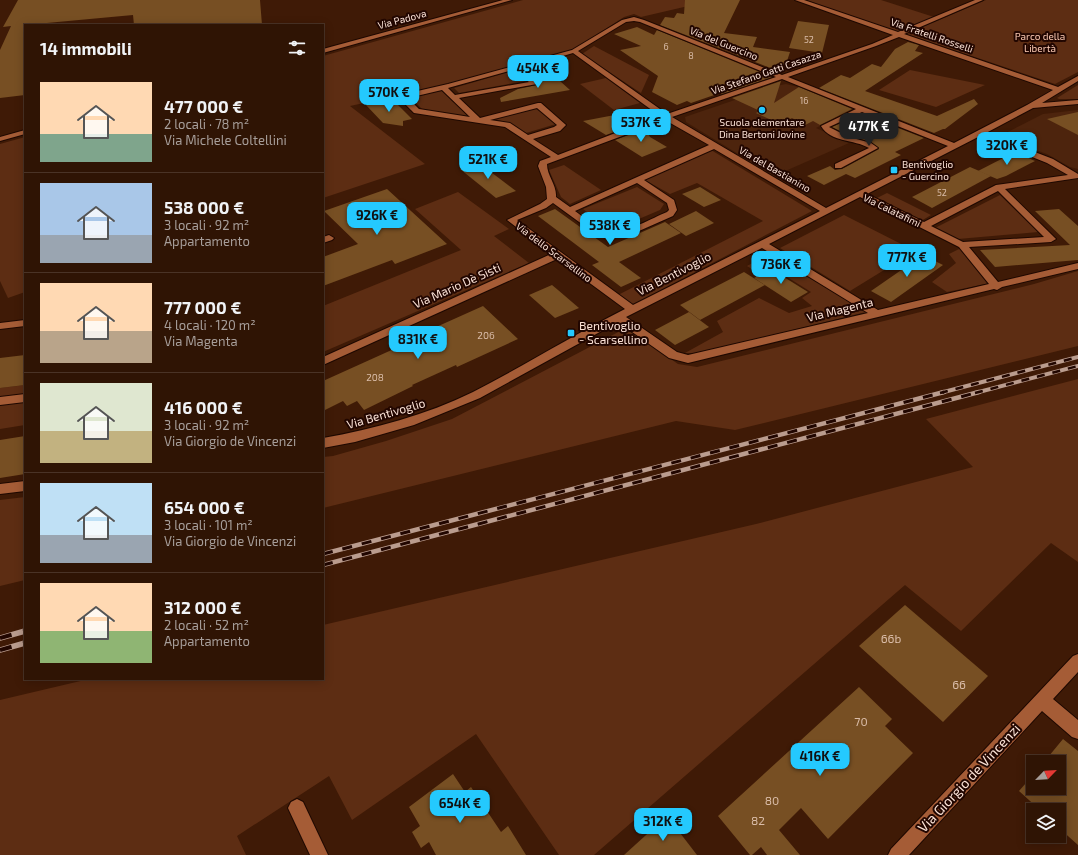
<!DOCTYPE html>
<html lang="it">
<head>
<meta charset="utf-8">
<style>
  body { margin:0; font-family:"Exo 2",sans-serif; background:#371d0e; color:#f1f3f6; height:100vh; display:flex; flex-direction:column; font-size:15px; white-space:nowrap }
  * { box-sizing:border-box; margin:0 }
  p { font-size:13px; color:#a79e9a }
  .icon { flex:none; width:22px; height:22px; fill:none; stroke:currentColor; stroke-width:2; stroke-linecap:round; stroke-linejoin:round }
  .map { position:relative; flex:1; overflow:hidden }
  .details { position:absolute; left:24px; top:24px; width:300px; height:656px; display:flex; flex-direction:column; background:#2f1404; border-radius:0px; box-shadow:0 2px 10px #0003,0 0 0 1px #4a3326 }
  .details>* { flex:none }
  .needle { width:26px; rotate:65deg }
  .buttons { position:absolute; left:1026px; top:755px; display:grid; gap:8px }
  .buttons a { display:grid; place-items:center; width:40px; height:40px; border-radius:0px; background:#2f1404; box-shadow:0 2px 10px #0003,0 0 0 1px #4a3326; font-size:20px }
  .price { position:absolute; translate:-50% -34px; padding:0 9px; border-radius:8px; background:#24c9fe; color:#111; font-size:13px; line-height:26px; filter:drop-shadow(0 1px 2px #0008) }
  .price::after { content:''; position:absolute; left:50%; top:24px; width:12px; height:9px; margin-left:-6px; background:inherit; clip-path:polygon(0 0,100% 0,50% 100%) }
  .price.active { background:#222; color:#fff }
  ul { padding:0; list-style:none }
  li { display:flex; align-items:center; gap:12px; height:100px; padding:0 16px }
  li+li { border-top:1px solid #4a3326 }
  li span { display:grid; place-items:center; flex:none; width:112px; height:80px; border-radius:0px; color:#555 }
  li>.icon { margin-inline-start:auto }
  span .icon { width:48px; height:48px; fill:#fffc; stroke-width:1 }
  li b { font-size:17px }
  h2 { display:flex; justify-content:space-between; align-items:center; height:48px; padding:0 16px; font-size:17px }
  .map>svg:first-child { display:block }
  .built { fill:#4d240d }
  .green { fill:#5d2d13 }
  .building { fill:#774f23 }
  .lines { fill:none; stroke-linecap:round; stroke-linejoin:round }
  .street-casing { stroke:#1e0801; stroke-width:2 }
  .secondary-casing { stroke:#1e0801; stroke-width:2 }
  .street { fill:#a55c36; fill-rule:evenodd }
  .secondary { fill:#a55c36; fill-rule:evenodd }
  .rail-far2-casing { stroke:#ba9c8e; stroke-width:4 }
  .rail-far1-casing { stroke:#ba9c8e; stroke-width:4.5 }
  .rail-casing { stroke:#ba9c8e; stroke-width:5.5 }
  .rail-far2 { stroke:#210600; stroke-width:2.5; stroke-dasharray:8; stroke-linecap:butt }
  .rail-far1 { stroke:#210600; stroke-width:3; stroke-dasharray:10; stroke-linecap:butt }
  .rail { stroke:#210600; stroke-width:4; stroke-dasharray:12; stroke-linecap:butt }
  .poi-dot { fill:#24c9fe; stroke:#210600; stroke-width:1.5 }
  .labels { text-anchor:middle; stroke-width:4; stroke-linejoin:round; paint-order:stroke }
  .far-number-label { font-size:9px; fill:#dabda9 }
  .far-street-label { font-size:10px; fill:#fbe2d6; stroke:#210600 }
  .far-park-label { font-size:10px; fill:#fdcbb4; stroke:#210600 }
  .far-poi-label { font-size:10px; fill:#fbe2d6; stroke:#210600 }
  .number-label { font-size:10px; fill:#dabda9 }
  .street-label { font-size:12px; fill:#fbe2d6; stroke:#210600 }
  .poi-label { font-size:12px; fill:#fbe2d6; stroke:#210600; text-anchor:start }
  .near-number-label { font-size:12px; fill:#dabda9 }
  .near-street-label { font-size:14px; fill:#fbe2d6; stroke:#210600 }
</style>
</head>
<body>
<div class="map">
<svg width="1078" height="855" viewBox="0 0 1078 855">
  <rect width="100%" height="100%" fill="#3f1a06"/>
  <!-- built -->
  <g class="built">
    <polygon points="786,84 798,87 853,109 816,128 849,143 774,176 686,122 685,117 776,86"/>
    <polygon points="1078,110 1078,169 1070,167 1047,154 1014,142 1004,134 1043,114"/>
  </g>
  <!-- green -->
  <g class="green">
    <polygon points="523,0 714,0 641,17 634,14 624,17 573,50 443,86 350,106 425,164 323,198 323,56"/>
    <polygon points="806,0 881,0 934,17 899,32"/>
    <polygon points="986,0 1078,0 1078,72 1055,84 906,34"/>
    <polygon points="594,46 649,75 641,93 582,54"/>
    <polygon points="910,70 985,85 936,107 879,90"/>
    <polygon points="513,71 525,81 459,93 454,88"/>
    <polygon points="606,78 640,103 614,110 580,84"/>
    <polygon points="1078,85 1078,99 1059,99 1057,98"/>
    <polygon points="441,90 469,117 422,109 410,97"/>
    <polygon points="535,108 556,124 526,133 512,124 495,119"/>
    <polygon points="25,137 25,292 8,298 0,281 0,144"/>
    <polygon points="711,150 812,211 632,305 618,295 763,221 697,183 670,194 645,180"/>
    <polygon points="564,165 601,190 570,204 561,197 549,170"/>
    <polygon points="637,187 664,204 660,210 620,227 607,227 583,209"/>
    <polygon points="458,192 509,229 494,236 529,263 323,352 323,306 461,250 415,209"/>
    <polygon points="887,193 931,215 921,221 877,198"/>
    <polygon points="1000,195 1038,232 958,239 935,228"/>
    <polygon points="844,215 915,251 850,291 780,248"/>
    <polygon points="961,248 990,283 947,292 932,282 956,263 949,254"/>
    <polygon points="771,253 866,312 698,353 685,353 723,332 717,321 759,298 789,313 812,306 802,298 811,292 771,267 758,273 747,266"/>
    <polygon points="1078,271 1078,346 735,430 676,421 323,508 323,457 333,456 386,441 452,419 626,328 678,364 697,367 1034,284"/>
    <polygon points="1078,379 1078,562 1051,543 961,631 905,585 594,855 559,855 476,734 352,820 329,776 237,836 246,855 0,855 0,700 89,679 323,679 323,625 756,524 973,467 926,419"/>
    <polygon points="25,385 25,425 0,429 0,388"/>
    <polygon points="25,497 25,580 0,586 0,500"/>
  </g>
  <!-- building -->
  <g class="building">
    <polygon points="18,0 260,0 262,25 134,25 133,15 25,25 25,95 0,98 0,50 11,26 3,27"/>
    <polygon points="685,0 740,0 724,33 757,37 753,47 790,52 783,73 660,25 665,17 674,18 677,13 684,14"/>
    <polygon points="798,21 829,25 822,53 789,48"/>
    <polygon points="637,27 654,35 657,30 772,77 722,94 720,93 691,103 687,101 677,105 652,92 658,76 620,50 641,46 614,34"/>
    <polygon points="908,42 919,45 915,51 923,53 865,91 937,116 974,99 978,104 945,129 943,129 934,133 819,88 841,75 850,78 872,64 881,67 895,49"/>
    <polygon points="551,73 570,90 501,102 500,98 518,89 537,85 538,82 537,80"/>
    <polygon points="781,81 774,103 799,87 852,109 820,125 813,121 805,125 792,118 780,124 756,113 760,111 732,98"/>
    <polygon points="392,99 412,119 403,121 403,126 383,123 366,105"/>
    <polygon points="636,111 641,122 606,135 583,121"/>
    <polygon points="1078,112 1078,135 1047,119"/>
    <polygon points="862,114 924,138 895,152 901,155 855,178 846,174 824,185 807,176 830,166 835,170 842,169 879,149 871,142 850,136 832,127"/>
    <polygon points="645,129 650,137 667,147 642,157 615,140"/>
    <polygon points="1015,152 1035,161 1006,176 997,179 978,171"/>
    <polygon points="479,163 516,191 496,198 460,169"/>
    <polygon points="970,167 991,176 932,208 912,197"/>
    <polygon points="700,187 721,200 704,207 682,194"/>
    <polygon points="387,189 447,244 395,264 392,260 323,286 323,257 358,244 324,211"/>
    <polygon points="555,209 608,247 665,222 681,233 619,262 641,278 621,287 592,265 599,262 538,216"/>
    <polygon points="1059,209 1078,226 1078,260 995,267 980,250 1070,245 1035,211"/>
    <polygon points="696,211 714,223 686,236 669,224"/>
    <polygon points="923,255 943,265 891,302 871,291"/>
    <polygon points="771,269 808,292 791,302 754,278"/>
    <polygon points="744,272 765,285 700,320 680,305"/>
    <polygon points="552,285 558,290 579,308 555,318 529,295"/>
    <polygon points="483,306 518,339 457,367 456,365 412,385 413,386 364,410 357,401 347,406 343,401 323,411 323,381 427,334 425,332"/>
    <polygon points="689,312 709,327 675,345 655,330"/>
    <polygon points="25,355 25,385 0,388 0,358"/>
    <polygon points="25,436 25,474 0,478 0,440"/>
    <polygon points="905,605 988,676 943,722 859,646"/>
    <polygon points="859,687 892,719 885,726 913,753 828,839 801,808 779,830 800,855 767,855 761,847 752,855 750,855 718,816"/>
    <polygon points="1063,739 1078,751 1078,845 1059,828 1059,810 1040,810 1019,791 1033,775 1033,788 1059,788 1059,762 1044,762"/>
    <polygon points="453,774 465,792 471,787 501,832 508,826 526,855 436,855 429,842 421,848 412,832 420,826 409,807"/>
    <polygon points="667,816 697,855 624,855"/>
  </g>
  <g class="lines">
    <defs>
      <g id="street">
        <path d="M795,0H804L898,32L975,0H983L904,34L1058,87L1078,76V81L1042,103L1078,100V104L1033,108L986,133L1053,159L1078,174V178L1005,189L1056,239L1051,242L969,247L998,282L1078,263V269L1002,287L997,290L994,289L688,363L669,358L618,322L480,398L414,425L355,442L323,448V438C374,429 426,415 473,392C524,366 573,335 625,309L557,259L323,365V357L551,254L507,220L540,204L547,199L546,187L538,166L540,161L551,157L505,127L414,113L400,99V95L448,84L572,50L622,20L634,17L644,20L782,75L872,44L893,35ZM634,21L640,22L776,77L667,114L578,51L626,22ZM899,37L1053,90L1027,105L954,143L788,77L876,46ZM573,53L660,116L558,155L533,139L560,131L566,125L541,103H538L480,118L459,98L537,84V82L519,69ZM513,70L529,82L455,95L448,88ZM782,79L856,109L821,126C831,143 854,139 869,148L835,164V168H841L878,148L871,143L849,137L829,127L862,112L948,146L826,208L672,117ZM442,90L470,117L419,109L408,98ZM537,108L557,125L554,127L528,135L510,123L490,120ZM665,120L709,145L570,207L556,197C557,185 547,176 547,164ZM980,136L1047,163L1068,175L996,185L924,222L867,194ZM714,149L820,211L633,305L517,220L546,208L553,203L597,235L609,237H618L639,231L673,216L677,210L674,200L644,180ZM637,183L667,203L669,210L667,212C650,219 622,236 604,231C594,228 584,217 575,211ZM998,191L1044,237L963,242L931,226ZM860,197L959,247L989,284L878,310L769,244ZM762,248L868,313L688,355L677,352L626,317Z"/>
        <polygon points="329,235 334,238 332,240 323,243 323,237"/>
        <polygon points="25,320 25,326 0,329 0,323"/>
        <polygon points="25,394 25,402 0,405 0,397"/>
        <polygon points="25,481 25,491 0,494 0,484"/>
        <polygon points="1078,654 1078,672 1053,699 1078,720 1078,739 1072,737 1042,711 909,855 888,855 891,849 1073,656"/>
        <polygon points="297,799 303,802 328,855 310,855 288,808 291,802"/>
      </g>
      <g id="secondary">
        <polygon points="503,0 512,0 323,53 323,49"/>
        <polygon points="25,130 25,134 0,141 0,137"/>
      </g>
    </defs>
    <!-- street casing -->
    <use href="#street" class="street-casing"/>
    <!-- secondary casing -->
    <use href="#secondary" class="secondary-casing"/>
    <!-- street -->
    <use href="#street" class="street"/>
    <!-- secondary -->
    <use href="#secondary" class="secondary"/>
    <defs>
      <g id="rail-far2">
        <polyline points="940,393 1078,357"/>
        <polyline points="975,393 1078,366"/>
      </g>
      <g id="rail-far1">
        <polyline points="323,554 944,392"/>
        <polyline points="323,565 979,392"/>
      </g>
      <g id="rail">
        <polyline points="0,638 25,631"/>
        <polyline points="0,650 25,643"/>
      </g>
    </defs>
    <!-- rail-far2 casing -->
    <use href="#rail-far2" class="rail-far2-casing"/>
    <!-- rail-far1 casing -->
    <use href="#rail-far1" class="rail-far1-casing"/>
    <!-- rail casing -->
    <use href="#rail" class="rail-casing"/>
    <!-- rail-far2 -->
    <use href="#rail-far2" class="rail-far2"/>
    <!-- rail-far1 -->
    <use href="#rail-far1" class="rail-far1"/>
    <!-- rail -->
    <use href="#rail" class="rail"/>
  </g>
  <!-- markers -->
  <g class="poi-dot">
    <circle cx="762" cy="110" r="4"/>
    <rect x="890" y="166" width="8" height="8" rx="2"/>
    <rect x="567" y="329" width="8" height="8" rx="2"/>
  </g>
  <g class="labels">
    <!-- far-number labels -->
    <g class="far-number-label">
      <text x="809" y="43">52</text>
      <text x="666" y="50">6</text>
      <text x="691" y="59">8</text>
      <text x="804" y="104">16</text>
      <text x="942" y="196">52</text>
    </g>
    <!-- far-street labels -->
    <g class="far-street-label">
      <text transform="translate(402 19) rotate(-15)" y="4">Via Padova</text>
      <text transform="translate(932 35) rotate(19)" y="4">Via Fratelli Rosselli</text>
      <text transform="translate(724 43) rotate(22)" y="4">Via del Guercino</text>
      <text transform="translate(766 72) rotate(-19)" y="4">Via Stefano Gatti Casazza</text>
      <text transform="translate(775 169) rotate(30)" y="4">Via del Bastianino</text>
      <text transform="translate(892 210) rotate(26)" y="4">Via Calatafimi</text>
      <text transform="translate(554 252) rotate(37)" y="4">Via dello Scarsellino</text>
    </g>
    <!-- far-park labels -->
    <g class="far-park-label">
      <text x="1040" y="40">Parco della<tspan x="1040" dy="12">Libertà</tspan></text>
    </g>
    <!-- far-poi labels -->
    <g class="far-poi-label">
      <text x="762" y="126">Scuola elementare<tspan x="762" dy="12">Dina Bertoni Jovine</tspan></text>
      <text x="902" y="168" text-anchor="start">Bentivoglio<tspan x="902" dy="12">- Guercino</tspan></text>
    </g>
    <!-- number labels -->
    <g class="number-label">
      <text x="486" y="339">206</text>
      <text x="375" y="381">208</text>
    </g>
    <!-- street labels -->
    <g class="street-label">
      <text transform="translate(674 274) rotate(-27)" y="4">Via Bentivoglio</text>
      <text transform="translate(457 286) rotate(-24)" y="4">Via Mario Dè Sisti</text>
      <text transform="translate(840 310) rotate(-14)" y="4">Via Magenta</text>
      <text transform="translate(386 414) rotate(-16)" y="4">Via Bentivoglio</text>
    </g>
    <!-- poi labels -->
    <g class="poi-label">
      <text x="579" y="330">Bentivoglio<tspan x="579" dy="14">- Scarsellino</tspan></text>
    </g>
    <!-- near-number labels -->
    <g class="near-number-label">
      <text x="891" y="643">66b</text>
      <text x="959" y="689">66</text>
      <text x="861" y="726">70</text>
      <text x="772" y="805">80</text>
      <text x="758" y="825">82</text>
    </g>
    <!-- near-street labels -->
    <g class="near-street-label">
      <text transform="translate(969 778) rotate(-47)" y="5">Via Giorgio de Vincenzi</text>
    </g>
  </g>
</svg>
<div class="buttons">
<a><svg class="needle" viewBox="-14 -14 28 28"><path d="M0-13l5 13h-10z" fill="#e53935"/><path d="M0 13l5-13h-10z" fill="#a79e9a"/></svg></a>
<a><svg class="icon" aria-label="layers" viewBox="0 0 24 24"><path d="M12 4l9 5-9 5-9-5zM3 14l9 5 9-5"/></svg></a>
</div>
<b class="price" style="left:538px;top:89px">454K €</b>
<b class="price" style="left:389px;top:113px">570K €</b>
<b class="price" style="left:641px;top:143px">537K €</b>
<b class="price active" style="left:869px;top:147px">477K €</b>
<b class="price" style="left:1007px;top:166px">320K €</b>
<b class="price" style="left:488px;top:180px">521K €</b>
<b class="price" style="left:377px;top:236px">926K €</b>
<b class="price" style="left:610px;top:246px">538K €</b>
<b class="price" style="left:907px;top:278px">777K €</b>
<b class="price" style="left:781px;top:285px">736K €</b>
<b class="price" style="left:418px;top:360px">831K €</b>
<b class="price" style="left:820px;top:777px">416K €</b>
<b class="price" style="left:460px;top:824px">654K €</b>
<b class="price" style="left:663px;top:842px">312K €</b>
<section class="details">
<h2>14 immobili<svg class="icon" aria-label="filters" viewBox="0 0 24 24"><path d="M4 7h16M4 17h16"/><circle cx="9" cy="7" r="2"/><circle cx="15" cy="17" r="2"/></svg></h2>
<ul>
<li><span style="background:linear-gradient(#ffd9b3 65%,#7fa58c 0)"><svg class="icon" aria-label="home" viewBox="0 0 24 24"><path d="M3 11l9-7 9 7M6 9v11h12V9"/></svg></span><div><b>477 000 €</b><p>2 locali · 78 m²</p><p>Via Michele Coltellini</p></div></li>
<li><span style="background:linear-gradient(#a9c7e8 65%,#9aa5b1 0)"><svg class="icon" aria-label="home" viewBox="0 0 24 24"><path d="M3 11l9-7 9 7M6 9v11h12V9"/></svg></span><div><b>538 000 €</b><p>3 locali · 92 m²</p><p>Appartamento</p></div></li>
<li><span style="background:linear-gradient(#ffd9b3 60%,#b9a48a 0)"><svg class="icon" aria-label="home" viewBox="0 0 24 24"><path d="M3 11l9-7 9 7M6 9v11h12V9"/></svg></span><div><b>777 000 €</b><p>4 locali · 120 m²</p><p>Via Magenta</p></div></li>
<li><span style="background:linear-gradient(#dfe7d0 60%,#c2b280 0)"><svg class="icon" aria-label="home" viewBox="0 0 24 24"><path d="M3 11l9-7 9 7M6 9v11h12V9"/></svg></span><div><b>416 000 €</b><p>3 locali · 92 m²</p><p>Via Giorgio de Vincenzi</p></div></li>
<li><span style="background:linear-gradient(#bfe0f5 65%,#9aa5b1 0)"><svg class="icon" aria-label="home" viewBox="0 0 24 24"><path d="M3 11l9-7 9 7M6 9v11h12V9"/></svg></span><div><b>654 000 €</b><p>3 locali · 101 m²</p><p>Via Giorgio de Vincenzi</p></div></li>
<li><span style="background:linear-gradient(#ffd9b3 60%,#8fb573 0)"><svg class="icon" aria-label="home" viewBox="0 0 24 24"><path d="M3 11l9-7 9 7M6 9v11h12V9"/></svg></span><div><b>312 000 €</b><p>2 locali · 52 m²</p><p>Appartamento</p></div></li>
</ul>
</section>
</div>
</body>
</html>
